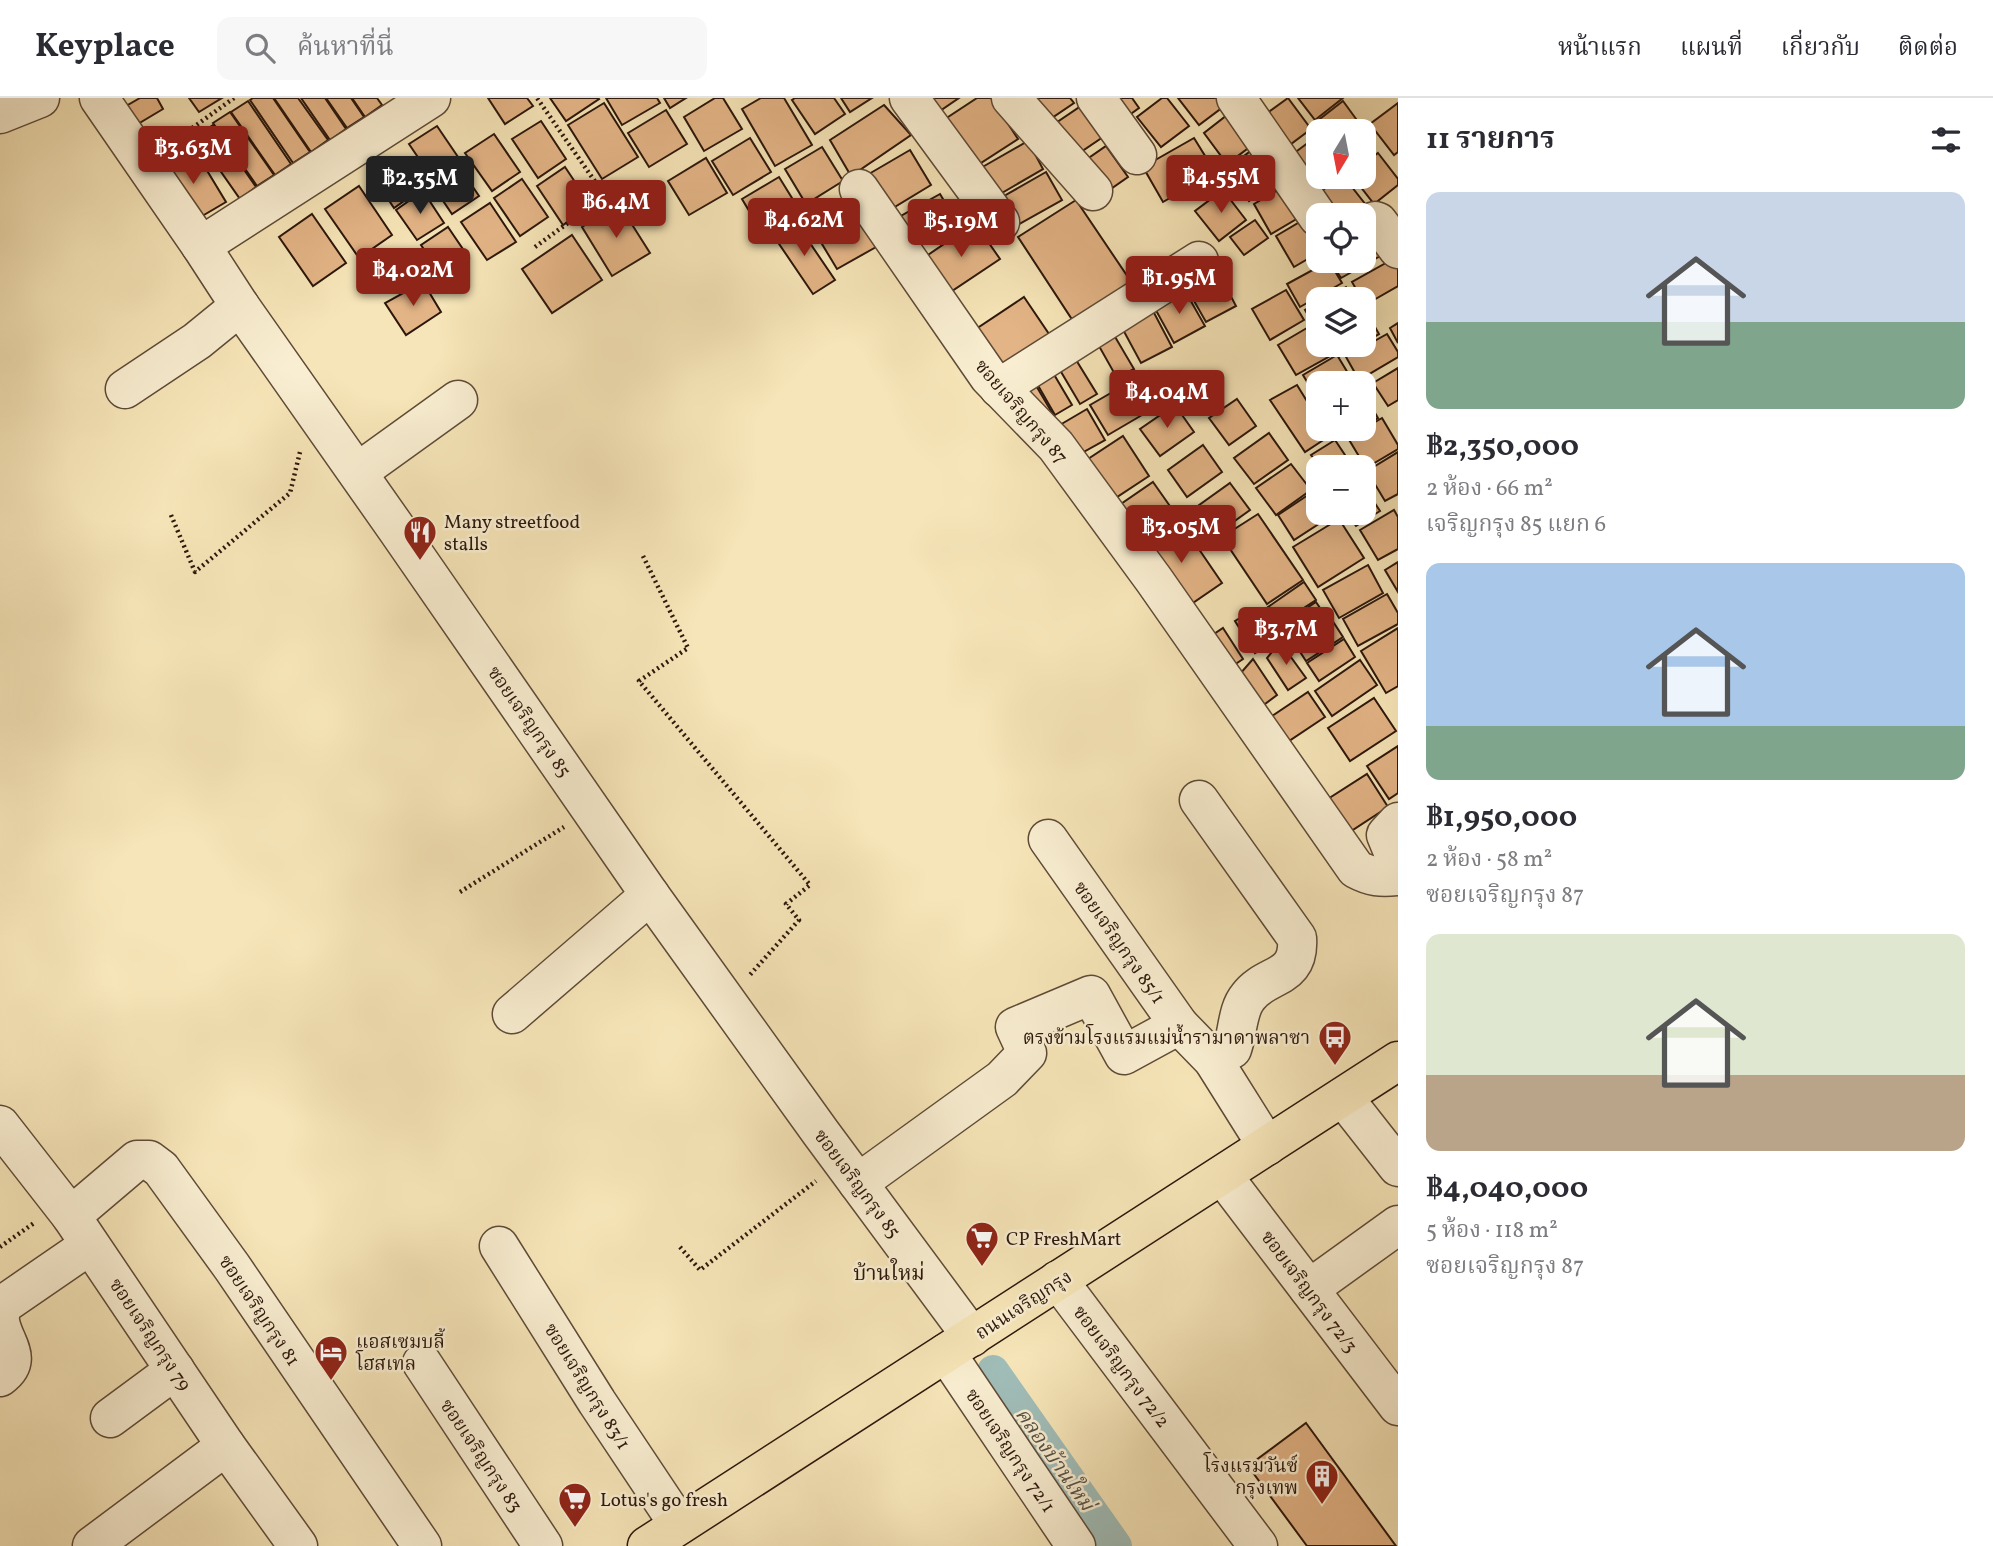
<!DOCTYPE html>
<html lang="th">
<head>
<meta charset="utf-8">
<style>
  body { margin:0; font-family:Vollkorn,"Noto Serif Thai",serif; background:#f7f7f7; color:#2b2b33; height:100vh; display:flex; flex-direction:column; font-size:26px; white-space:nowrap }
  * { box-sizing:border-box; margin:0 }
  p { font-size:23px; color:#7c7c81 }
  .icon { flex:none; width:38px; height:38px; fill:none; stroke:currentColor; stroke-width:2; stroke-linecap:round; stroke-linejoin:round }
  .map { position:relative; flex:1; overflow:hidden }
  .drawer { display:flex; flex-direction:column; background:#fff; width:595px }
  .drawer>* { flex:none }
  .needle { width:46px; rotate:190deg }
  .fabs { position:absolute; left:1306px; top:21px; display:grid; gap:14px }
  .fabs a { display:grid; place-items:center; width:70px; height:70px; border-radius:14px; background:#fff; box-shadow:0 7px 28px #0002; font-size:35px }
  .price { position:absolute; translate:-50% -60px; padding:0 16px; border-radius:7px; background:#8f2418; color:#fff; font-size:23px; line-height:46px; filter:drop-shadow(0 2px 4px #0008) }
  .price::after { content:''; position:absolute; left:50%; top:42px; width:21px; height:16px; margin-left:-10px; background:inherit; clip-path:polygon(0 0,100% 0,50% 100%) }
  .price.selected { background:#222; color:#fff }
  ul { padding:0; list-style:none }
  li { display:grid; align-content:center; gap:14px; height:371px; padding:0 28px }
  li span { display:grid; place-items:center; height:217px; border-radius:14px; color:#555 }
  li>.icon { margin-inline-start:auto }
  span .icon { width:126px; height:126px; fill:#fffc; stroke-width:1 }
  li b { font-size:30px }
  h2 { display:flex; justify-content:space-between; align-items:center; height:84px; padding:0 28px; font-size:30px }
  header { display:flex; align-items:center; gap:42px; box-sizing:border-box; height:98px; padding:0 35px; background:#fff; border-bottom:2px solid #e1e1e2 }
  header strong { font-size:33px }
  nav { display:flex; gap:38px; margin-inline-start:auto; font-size:24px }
  .search { width:490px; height:63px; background:#f7f7f7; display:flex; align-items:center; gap:18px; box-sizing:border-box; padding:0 24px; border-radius:14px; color:#7c7c81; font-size:26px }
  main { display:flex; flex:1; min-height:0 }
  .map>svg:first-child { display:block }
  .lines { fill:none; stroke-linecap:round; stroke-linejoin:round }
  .canal { stroke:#a0bdb8; stroke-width:32 }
  .building { fill:#e3b486; stroke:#2c170c; stroke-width:2 }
  .minor-casing { stroke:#5e4a37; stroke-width:41 }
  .major-casing { stroke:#2c170c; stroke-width:41 }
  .path { stroke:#2c170c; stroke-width:4.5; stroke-dasharray:2 3.5; stroke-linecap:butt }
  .minor { stroke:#f9eed1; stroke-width:38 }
  .major { stroke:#f6e5b8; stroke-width:38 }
  .labels { text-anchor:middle; stroke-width:5; stroke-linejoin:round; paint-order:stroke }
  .street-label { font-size:19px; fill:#2c170c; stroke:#f9eed1 }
  .poi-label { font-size:19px; fill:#2c170c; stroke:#f9eed1; text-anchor:start }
  .neighbourhood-label { font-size:21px; fill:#2c170c; stroke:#f9eed1 }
  .water-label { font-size:21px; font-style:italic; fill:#555148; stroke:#f9eed1 }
</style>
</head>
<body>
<header>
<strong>Keyplace</strong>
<div class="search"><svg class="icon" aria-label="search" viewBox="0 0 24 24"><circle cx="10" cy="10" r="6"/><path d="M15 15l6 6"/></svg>ค้นหาที่นี่</div>
<nav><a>หน้าแรก</a><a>แผนที่</a><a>เกี่ยวกับ</a><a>ติดต่อ</a></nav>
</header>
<main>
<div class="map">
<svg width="1398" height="1448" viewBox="0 0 1398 1448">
  <rect width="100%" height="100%" fill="#f6e5b8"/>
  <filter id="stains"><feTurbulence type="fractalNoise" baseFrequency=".00286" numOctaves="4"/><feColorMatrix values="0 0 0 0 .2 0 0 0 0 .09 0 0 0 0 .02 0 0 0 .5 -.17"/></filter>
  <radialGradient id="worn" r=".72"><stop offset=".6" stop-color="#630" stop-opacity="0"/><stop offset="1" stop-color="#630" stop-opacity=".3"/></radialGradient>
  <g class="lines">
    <!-- canal -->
    <polyline class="canal" points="993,1273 1116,1448"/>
  </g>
  <!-- building -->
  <g class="building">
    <polygon points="140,0 157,0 163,11 131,30 121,11"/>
    <polygon points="189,0 222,0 199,14"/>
    <polygon points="253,0 273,0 310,54 293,65 250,2"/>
    <polygon points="274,0 298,0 328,42 311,54"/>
    <polygon points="301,0 325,0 346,31 330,42"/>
    <polygon points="326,0 351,0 364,19 347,30"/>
    <polygon points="352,0 377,0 382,7 365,19"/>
    <polygon points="488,0 527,0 533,8 505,26"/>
    <polygon points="550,0 598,0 599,1 566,23"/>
    <polygon points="606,0 657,0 660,5 622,27"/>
    <polygon points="664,0 686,0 670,10"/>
    <polygon points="715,0 723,0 742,31 704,53 684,19"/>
    <polygon points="761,0 784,0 812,47 775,68 742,11"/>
    <polygon points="795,0 834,0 845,16 815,36 792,2"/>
    <polygon points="841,0 872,0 850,14"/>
    <polygon points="918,0 959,0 931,19"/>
    <polygon points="977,0 991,0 1018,41 970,72 939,25"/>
    <polygon points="1016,0 1070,0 1074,5 1037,30"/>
    <polygon points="1094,0 1132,0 1139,10 1114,28"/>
    <polygon points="1162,0 1167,0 1189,28 1161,49 1137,19"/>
    <polygon points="1178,0 1222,0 1227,6 1199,27"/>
    <polygon points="1288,0 1311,31 1283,52 1259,21"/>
    <polygon points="1298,0 1343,0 1315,22"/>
    <polygon points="248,3 291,66 275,77 231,14"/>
    <polygon points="1343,3 1359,25 1349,33 1323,33 1316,24"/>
    <polygon points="604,5 638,59 602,81 568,27"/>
    <polygon points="1398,5 1398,54 1394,57 1370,26"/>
    <polygon points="884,7 911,37 851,78 830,42"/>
    <polygon points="1081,8 1103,39 1066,64 1044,33"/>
    <polygon points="666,12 687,46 649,69 628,35"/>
    <polygon points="230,14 274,77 257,88 213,25"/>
    <polygon points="1231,14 1255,45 1227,66 1204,35"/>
    <polygon points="541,23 566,61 538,80 512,41"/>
    <polygon points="213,27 256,89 240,101 196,38"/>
    <polygon points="437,28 458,59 430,77 409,46"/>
    <polygon points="494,36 520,74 492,93 465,55"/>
    <polygon points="750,40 771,74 733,97 712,63"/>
    <polygon points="1194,40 1215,74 1163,104 1143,69"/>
    <polygon points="1313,41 1318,47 1318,79 1327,79 1309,93 1285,62"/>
    <polygon points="1028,43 1043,71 995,99 979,71"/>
    <polygon points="1106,48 1128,79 1092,104 1070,73"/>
    <polygon points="822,49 843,83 806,106 785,71"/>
    <polygon points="194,51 226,104 192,124 160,72"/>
    <polygon points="1253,51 1276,82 1249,103 1225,73"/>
    <polygon points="910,52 931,87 883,116 862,80"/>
    <polygon points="1378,55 1398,81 1398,87 1374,106 1353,79 1363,79 1363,66"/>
    <polygon points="399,60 421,91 394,110 373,78"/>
    <polygon points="706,60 727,95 689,117 668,83"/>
    <polygon points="458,67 479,98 452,116 431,85"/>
    <polygon points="565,69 591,108 563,127 537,88"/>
    <polygon points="1046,74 1062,102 1014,129 997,102"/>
    <polygon points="779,79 800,113 763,136 742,101"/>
    <polygon points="1340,79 1344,79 1366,107 1353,117 1330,117 1315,98"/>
    <polygon points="522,81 548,119 520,138 494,100"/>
    <polygon points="1288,86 1305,116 1271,136 1254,106"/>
    <polygon points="359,88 392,137 359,160 325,111"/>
    <polygon points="1223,92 1246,122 1219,143 1195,113"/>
    <polygon points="423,93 444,125 417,142 396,112"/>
    <polygon points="940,96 956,123 907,151 892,123"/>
    <polygon points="1076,102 1136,191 1077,229 1018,139"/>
    <polygon points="490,105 516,144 487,162 461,124"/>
    <polygon points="619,106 650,155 612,178 582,129"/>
    <polygon points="864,109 885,144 837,171 816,136"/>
    <polygon points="312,116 346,165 313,188 279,139"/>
    <polygon points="1310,118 1318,132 1318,155 1294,169 1276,138"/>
    <polygon points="1255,122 1268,140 1244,157 1230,139"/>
    <polygon points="795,123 835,182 813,196 773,137"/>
    <polygon points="975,125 1000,161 946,197 922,161"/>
    <polygon points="448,129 469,160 442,178 421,147"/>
    <polygon points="572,137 602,182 552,215 522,171"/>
    <polygon points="1363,137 1382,157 1341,180 1330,163 1363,163"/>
    <polygon points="1393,161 1398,168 1398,188 1365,207 1352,184"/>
    <polygon points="1329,163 1342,185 1300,209 1287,186"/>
    <polygon points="1216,170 1236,208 1206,224 1185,187"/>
    <polygon points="423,184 441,214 406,237 385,205"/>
    <polygon points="1346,189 1353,201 1325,201"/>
    <polygon points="1184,191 1205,228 1174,245 1153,207"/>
    <polygon points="1286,192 1304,222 1270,242 1252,211"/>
    <polygon points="1024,199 1049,236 995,272 970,235"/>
    <polygon points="1318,205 1318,235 1305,212"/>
    <polygon points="1152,211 1172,249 1141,265 1121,228"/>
    <polygon points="1366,213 1379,236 1363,245 1363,215"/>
    <polygon points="1398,225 1398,245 1390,230"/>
    <polygon points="1312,227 1318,237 1318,247 1324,247 1330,258 1296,277 1278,247"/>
    <polygon points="1111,232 1134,271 1117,280 1095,241"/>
    <polygon points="1387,236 1398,254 1398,259 1359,282 1346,259"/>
    <polygon points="1329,247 1360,247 1337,260"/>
    <polygon points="1073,257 1097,296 1080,306 1057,267"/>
    <polygon points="1337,257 1354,285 1318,285 1318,302 1303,277"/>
    <polygon points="1049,268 1072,307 1055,317 1032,277"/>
    <polygon points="1398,270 1398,302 1388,308 1373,285"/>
    <polygon points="1149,273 1166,303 1108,337 1090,307"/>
    <polygon points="1031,279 1054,318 1037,327 1014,289"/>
    <polygon points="1297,287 1318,321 1318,331 1324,331 1328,339 1305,354 1270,302"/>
    <polygon points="1363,294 1378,320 1363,328"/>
    <polygon points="1237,301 1256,328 1229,347 1209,320"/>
    <polygon points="1175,307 1194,334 1160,358 1140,331"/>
    <polygon points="1087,311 1105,342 1071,361 1053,331"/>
    <polygon points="1382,320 1398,347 1398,351 1366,370 1348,340"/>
    <polygon points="1339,331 1359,331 1344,340"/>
    <polygon points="1269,335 1288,362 1254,386 1234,360"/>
    <polygon points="1123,338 1149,378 1114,401 1088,361"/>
    <polygon points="1335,342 1353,369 1320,369 1311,357"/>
    <polygon points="1203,347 1222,374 1187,399 1168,372"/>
    <polygon points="1398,354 1398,396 1385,403 1367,373"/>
    <polygon points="1291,366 1311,392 1276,417 1256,390"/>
    <polygon points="1153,384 1172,411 1138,435 1118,408"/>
    <polygon points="1230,385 1250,412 1215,437 1195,410"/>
    <polygon points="1363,387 1380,413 1356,428 1347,415 1363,415"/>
    <polygon points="1314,393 1318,398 1318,415 1329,415 1331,418 1294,442 1278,417"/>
    <polygon points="1394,412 1398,419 1398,451 1378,462 1360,432"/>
    <polygon points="1258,416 1303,482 1267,506 1222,439"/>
    <polygon points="1339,421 1364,460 1318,489 1293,449"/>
    <polygon points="1179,422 1222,485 1184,511 1141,449"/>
    <polygon points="1398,464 1398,494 1385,472"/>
    <polygon points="1368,467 1383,495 1339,520 1323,492"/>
    <polygon points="1304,484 1316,502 1279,526 1268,509"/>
    <polygon points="1387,496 1398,515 1398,526 1358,548 1343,521"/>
    <polygon points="1316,504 1328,522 1291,545 1280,528"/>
    <polygon points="1253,512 1274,543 1255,555 1235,523"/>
    <polygon points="1332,522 1343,539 1306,563 1295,546"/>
    <polygon points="1223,530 1243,561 1225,573 1205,542"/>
    <polygon points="1398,530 1398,588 1386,595 1361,553"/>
    <polygon points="1344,541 1355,559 1319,583 1307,565"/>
    <polygon points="1280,544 1306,580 1288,592 1267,560"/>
    <polygon points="1253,561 1277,597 1261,609 1239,577"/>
    <polygon points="1360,562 1377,587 1332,618 1315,593"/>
    <polygon points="1308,594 1325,619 1280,649 1263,624"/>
    <polygon points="1374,600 1396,633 1350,663 1328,630"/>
    <polygon points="1398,648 1398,695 1389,701 1367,668"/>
    <polygon points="1367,676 1388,709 1342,739 1320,706"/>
    <polygon points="1306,1325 1396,1448 1307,1448 1248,1368"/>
  </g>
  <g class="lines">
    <defs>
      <g id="minor">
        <polyline points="99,0 201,148 240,208 396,430 650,797 821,1035 972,1239"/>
        <polyline points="909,0 1000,124"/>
        <polyline points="1011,0 1093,93"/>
        <polyline points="1096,0 1137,57"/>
        <polyline points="1236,0 1318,119"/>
        <polyline points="0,16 40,0"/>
        <path d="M859,91L989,279L1056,348L1154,482L1356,771C1371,779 1381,780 1398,778"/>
        <polyline points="1363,128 1375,123 1378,124 1398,151"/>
        <polyline points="201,148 431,0"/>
        <polyline points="999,290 1199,163"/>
        <polyline points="125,291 197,243 240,208"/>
        <polyline points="358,374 458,302"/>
        <path d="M1199,702L1297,840C1300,883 1266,874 1248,899C1237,912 1238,935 1232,951L1213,962"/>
        <polyline points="1398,724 1386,737 1398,766"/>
        <polyline points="1048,741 1179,927 1213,962 1267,1048"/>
        <polyline points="512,916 650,797"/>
        <polyline points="1343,999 1398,1069"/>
        <polyline points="0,1027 71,1118 226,1348 298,1448"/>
        <polyline points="1223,1078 1398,1308"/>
        <polyline points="858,1085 1002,981 1027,955 1015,929 1091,897 1124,957 1179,927"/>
        <polyline points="71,1118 137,1062 149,1062 161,1071 232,1169 422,1448"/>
        <polyline points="499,1148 597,1304 679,1427"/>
        <polyline points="1058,1182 1258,1448"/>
        <polyline points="1309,1191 1398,1127"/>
        <polyline points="0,1215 4,1206 90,1147"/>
        <path d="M0,1223C3,1245 25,1261 0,1279"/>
        <polyline points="946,1255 1076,1448"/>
        <polyline points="422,1265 543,1448"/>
        <polyline points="110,1320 175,1272"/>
        <polyline points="92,1448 226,1348"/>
      </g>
      <polyline id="major" points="647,1448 1398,963"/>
    </defs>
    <!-- minor casing -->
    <use href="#minor" class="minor-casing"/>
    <!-- major casing -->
    <use href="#major" class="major-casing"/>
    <!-- path -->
    <g class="path">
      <polyline points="170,46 234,0"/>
      <polyline points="535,149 605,98 537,0"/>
      <polyline points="171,417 195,474 290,395 300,354"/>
      <polyline points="643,458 688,550 639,583 810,787 786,806 799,822 748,879"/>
      <polyline points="460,794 564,729"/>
      <polyline points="0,1149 34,1125"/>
      <polyline points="680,1149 700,1172 816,1083"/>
    </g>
    <!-- minor -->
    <use href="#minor" class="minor"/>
    <!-- major -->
    <use href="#major" class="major"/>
  </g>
  <!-- icons -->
  <defs>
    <symbol id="restaurant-pin" viewBox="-11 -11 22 30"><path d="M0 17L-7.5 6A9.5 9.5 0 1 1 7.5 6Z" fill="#8f2418" stroke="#f9eed1"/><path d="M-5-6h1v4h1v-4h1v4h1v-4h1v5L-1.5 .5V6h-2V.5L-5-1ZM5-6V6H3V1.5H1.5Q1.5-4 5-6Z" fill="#fff"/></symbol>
    <symbol id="bus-pin" viewBox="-11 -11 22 30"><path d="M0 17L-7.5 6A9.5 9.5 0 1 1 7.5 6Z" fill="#8f2418" stroke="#f9eed1"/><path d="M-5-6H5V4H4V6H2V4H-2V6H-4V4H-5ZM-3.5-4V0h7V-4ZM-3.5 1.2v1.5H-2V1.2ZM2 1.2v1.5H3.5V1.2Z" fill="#fff"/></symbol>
    <symbol id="supermarket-pin" viewBox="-11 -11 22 30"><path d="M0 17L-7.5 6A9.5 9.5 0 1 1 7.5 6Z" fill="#8f2418" stroke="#f9eed1"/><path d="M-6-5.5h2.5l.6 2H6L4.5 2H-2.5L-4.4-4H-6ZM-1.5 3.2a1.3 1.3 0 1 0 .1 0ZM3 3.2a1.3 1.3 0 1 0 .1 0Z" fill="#fff"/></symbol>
    <symbol id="hotel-pin" viewBox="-11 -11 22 30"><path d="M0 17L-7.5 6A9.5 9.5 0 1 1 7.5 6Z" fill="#8f2418" stroke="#f9eed1"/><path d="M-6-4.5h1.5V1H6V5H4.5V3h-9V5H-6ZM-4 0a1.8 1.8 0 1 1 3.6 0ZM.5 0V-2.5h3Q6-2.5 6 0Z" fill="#fff"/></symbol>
    <symbol id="building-pin" viewBox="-11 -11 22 30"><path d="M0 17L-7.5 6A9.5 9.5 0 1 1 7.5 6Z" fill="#8f2418" stroke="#f9eed1"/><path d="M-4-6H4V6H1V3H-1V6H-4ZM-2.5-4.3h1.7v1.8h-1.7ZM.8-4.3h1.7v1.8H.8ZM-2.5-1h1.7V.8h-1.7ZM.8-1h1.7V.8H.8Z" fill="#fff"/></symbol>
  </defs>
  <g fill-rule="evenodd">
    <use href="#restaurant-pin" x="401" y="415" width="38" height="52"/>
    <use href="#bus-pin" x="1316" y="920" width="38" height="52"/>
    <use href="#supermarket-pin" x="963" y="1121" width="38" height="52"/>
    <use href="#hotel-pin" x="312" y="1235" width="38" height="52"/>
    <use href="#building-pin" x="1303" y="1359" width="38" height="52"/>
    <use href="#supermarket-pin" x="556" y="1382" width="38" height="52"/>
  </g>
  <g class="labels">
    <!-- street labels -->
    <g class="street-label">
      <text transform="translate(1022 313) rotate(49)" y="7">ซอยเจริญกรุง 87</text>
      <text transform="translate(530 623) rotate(55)" y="7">ซอยเจริญกรุง 85</text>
      <text transform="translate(1120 844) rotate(55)" y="7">ซอยเจริญกรุง 85/1</text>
      <text transform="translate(858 1085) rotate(53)" y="7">ซอยเจริญกรุง 85</text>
      <text transform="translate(1310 1193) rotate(53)" y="7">ซอยเจริญกรุง 72/3</text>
      <text transform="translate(1023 1206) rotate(-33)" y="7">ถนนเจริญกรุง</text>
      <text transform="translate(260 1212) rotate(56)" y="7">ซอยเจริญกรุง 81</text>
      <text transform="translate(151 1236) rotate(56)" y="7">ซอยเจริญกรุง 79</text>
      <text transform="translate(1122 1268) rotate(53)" y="7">ซอยเจริญกรุง 72/2</text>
      <text transform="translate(588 1288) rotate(58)" y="7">ซอยเจริญกรุง 83/1</text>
      <text transform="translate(1011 1352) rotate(56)" y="7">ซอยเจริญกรุง 72/1</text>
      <text transform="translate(482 1357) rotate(56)" y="7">ซอยเจริญกรุง 83</text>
    </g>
    <!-- poi labels -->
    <g class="poi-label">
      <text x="444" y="430">Many streetfood<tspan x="444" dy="22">stalls</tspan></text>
      <text x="1310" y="946" text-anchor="end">ตรงข้ามโรงแรมแม่น้ำรามาดาพลาซา</text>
      <text x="1006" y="1147">CP FreshMart</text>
      <text x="356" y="1250">แอสเซมบลี้<tspan x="356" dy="22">โฮสเทล</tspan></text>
      <text x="1298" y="1374" text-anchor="end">โรงแรมวันซ์<tspan x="1298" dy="22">กรุงเทพ</tspan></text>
      <text x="600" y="1408">Lotus's go fresh</text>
    </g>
    <!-- neighbourhood labels -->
    <g class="neighbourhood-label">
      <text x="889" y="1182">บ้านใหม่</text>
    </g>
    <!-- water labels -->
    <g class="water-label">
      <text transform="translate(1055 1361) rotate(55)" y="7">คลองบ้านใหม่</text>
    </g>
  </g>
  <rect width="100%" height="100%" filter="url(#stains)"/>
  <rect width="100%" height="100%" fill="url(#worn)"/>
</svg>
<div class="fabs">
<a><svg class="needle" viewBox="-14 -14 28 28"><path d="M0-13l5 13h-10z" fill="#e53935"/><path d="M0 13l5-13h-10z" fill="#7c7c81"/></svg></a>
<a><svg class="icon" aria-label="locate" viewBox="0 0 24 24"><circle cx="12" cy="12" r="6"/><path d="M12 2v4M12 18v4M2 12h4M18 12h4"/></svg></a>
<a><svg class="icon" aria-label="layers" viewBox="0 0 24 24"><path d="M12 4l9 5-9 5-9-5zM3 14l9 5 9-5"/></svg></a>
<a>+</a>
<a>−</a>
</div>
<b class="price" style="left:193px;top:88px">฿3.63M</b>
<b class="price" style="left:1221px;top:117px">฿4.55M</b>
<b class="price selected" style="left:420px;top:118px">฿2.35M</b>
<b class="price" style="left:616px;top:142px">฿6.4M</b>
<b class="price" style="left:804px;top:160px">฿4.62M</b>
<b class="price" style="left:961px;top:161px">฿5.19M</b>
<b class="price" style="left:413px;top:210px">฿4.02M</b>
<b class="price" style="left:1179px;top:218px">฿1.95M</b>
<b class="price" style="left:1167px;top:332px">฿4.04M</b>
<b class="price" style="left:1181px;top:467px">฿3.05M</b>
<b class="price" style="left:1286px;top:569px">฿3.7M</b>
</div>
<section class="drawer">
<h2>11 รายการ<svg class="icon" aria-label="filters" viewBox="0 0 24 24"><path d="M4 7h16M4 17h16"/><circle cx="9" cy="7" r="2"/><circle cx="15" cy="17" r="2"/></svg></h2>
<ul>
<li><span style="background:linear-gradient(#c9d6e8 60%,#7fa58c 0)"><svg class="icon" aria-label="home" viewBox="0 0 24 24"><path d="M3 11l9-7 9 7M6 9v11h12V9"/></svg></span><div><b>฿2,350,000</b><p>2 ห้อง · 66 m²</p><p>เจริญกรุง 85 แยก 6</p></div></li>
<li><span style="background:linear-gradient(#a9c7e8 75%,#7fa58c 0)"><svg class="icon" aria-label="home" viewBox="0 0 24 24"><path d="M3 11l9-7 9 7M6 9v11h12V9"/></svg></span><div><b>฿1,950,000</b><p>2 ห้อง · 58 m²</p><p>ซอยเจริญกรุง 87</p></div></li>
<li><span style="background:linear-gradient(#dfe7d0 65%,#b9a48a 0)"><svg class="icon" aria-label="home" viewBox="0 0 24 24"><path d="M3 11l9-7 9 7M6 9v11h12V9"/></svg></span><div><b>฿4,040,000</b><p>5 ห้อง · 118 m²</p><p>ซอยเจริญกรุง 87</p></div></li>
</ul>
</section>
</main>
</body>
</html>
